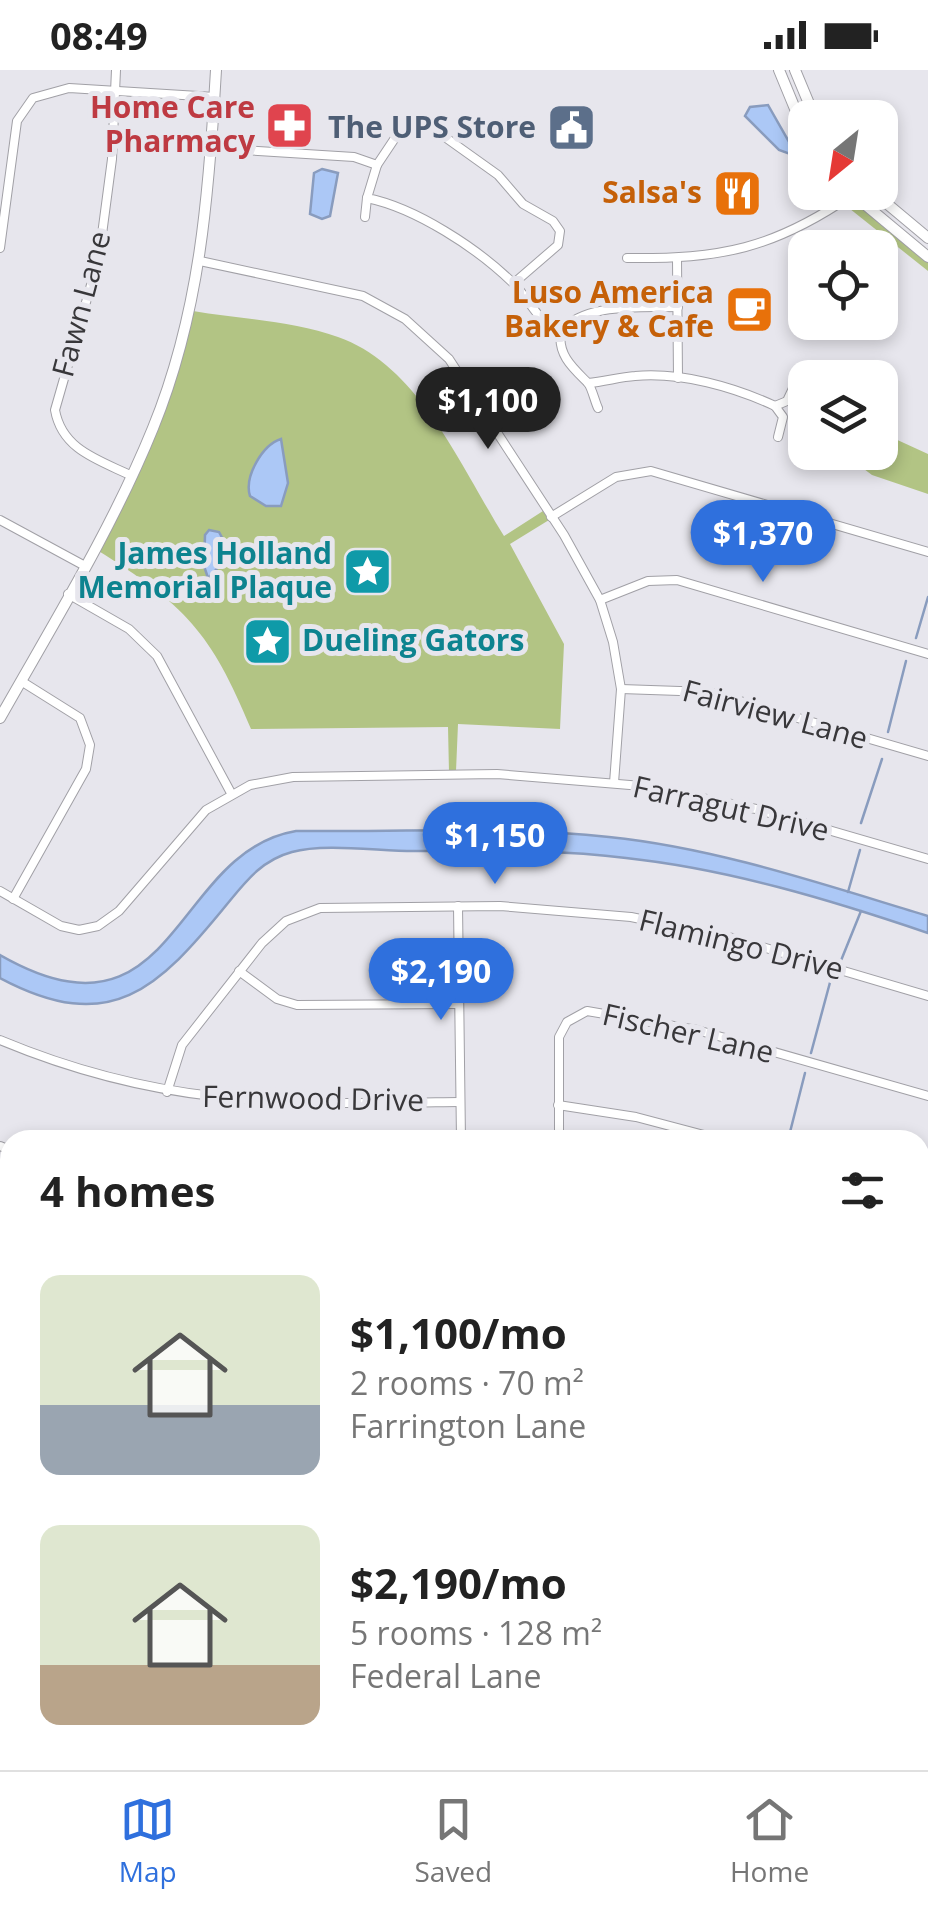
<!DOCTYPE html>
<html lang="en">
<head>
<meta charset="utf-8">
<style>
  body { margin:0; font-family:"Open Sans",sans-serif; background:#f2f2f2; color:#222; height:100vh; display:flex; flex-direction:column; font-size:38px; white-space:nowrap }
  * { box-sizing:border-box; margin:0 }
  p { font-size:32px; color:#767676 }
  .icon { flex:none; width:55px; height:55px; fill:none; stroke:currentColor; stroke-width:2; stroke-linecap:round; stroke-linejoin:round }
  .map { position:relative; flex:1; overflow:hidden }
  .side { position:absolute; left:0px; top:1060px; width:930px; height:640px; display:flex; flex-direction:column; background:#fff; border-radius:30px 30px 0 0; box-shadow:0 5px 15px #0003 }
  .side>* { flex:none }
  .needle { width:65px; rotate:210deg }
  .tools { position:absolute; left:788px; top:30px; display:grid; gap:20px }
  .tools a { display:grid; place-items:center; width:110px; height:110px; border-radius:20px; background:#fff; box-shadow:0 5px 15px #0003; font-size:50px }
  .price { position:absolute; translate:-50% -85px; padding:0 22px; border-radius:35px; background:#2f70dd; color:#fff; font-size:32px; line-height:65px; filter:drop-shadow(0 2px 5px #0008) }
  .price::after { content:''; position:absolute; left:50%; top:60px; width:30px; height:22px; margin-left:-15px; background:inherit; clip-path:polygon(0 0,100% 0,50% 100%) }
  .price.current { background:#222; color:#fff }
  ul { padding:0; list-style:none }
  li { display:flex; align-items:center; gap:30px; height:250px; padding:0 40px }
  li span { display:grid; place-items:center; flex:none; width:280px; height:200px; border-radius:20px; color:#555 }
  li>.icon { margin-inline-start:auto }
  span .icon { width:120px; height:120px; fill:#fffc; stroke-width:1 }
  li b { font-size:42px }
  h2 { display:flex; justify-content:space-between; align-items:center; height:120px; padding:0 40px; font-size:42px }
  .status { display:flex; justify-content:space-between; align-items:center; height:70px; padding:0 50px; background:#fff; direction:ltr }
  .status svg { height:28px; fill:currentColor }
  .tab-bar { display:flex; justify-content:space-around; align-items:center; height:140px; border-top:2px solid #e0e0e0; background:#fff; font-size:28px; color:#767676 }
  .tab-bar a { display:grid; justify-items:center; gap:5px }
  .tab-bar .current { color:#2f70dd }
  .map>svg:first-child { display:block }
  .green { fill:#b2c484 }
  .water { fill:#acc8f6; stroke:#899cbe; stroke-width:2.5 }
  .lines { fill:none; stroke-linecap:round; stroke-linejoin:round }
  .stream { stroke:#899cbe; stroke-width:2.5 }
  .street-casing { stroke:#a1a0a6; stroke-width:10 }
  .secondary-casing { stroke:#a1a0a6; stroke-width:12 }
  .street { stroke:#fff; stroke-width:8 }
  .secondary { stroke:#fff; stroke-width:10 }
  .labels { text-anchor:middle; stroke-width:10; stroke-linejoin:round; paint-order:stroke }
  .health-label { font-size:30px; font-weight:bold; fill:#be3a42; stroke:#e7e6ed; text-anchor:end }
  .service-label { font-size:30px; font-weight:bold; fill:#4e5e75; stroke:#e7e6ed; text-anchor:end }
  .food-label { font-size:30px; font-weight:bold; fill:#c56008; stroke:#e7e6ed; text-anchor:end }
  .street-label { font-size:30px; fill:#38373a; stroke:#e7e6ed }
  .culture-label { font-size:30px; font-weight:bold; fill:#0d838f; stroke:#e7e6ed; text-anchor:end }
</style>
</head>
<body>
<div class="status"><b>08:49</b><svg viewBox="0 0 49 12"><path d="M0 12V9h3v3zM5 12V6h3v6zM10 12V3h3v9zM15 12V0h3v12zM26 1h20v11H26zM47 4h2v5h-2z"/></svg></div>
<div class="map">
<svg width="928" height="1700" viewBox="0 0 928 1700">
  <rect width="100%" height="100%" fill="#e7e6ed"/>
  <!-- green -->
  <g class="green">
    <polygon points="830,123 844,123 928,192 928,201"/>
    <path d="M193,241C240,249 293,251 338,267C419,295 462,399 504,466L543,441L549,450L510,474L564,574L560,659L458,654L456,701L449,702L448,657L251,659C211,562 185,535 97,480L129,412Z"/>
    <polygon points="880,362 928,384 928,424 872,405 856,393 856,383 880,382"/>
    <polygon points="639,1690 886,1690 909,1700 636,1700"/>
  </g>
  <!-- water -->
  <g class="water">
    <polygon points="768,35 789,72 790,84 779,80 745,46 750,37"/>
    <polygon points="322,99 338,103 330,146 322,149 310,144 314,103"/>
    <path d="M281,369L288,413L281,436H266L250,426C244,407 262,375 281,369Z"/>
    <polygon points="209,460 219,462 231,484 208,508 204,496 205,465"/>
    <path d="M296,761C400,762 506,756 609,767C717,778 825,815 928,846V863C831,830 728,799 626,788C555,779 484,781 413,781C378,781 324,773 292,782C262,790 246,811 228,833C158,919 111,967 0,908V885C177,986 171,782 296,761Z"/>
  </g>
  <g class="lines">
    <!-- stream -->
    <g class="stream">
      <polyline points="916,568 928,527"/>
      <polyline points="888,662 906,591"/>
      <polyline points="861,753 882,689"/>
      <polyline points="848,822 860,780"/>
      <polyline points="840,893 861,841"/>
      <polyline points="811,983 832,905"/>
      <polyline points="788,1070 805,1003"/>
      <polyline points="161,1690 161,1700"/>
      <polyline points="685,1700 688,1690"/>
    </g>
    <defs>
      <g id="street">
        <path d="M116,0L112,89L99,187L55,340C62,380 99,390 132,406"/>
        <path d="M212,78L354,87L377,95L367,128C416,138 477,178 513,213C531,230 537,253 561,262C557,285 574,299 588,313C592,318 595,332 598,338"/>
        <polyline points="377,95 403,56 421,50 498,105 523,134 553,151 560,161 558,175 514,213"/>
        <polyline points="365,147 367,128"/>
        <polyline points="0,178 17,51 33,28 69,18 215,27"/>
        <path d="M627,188C721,189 773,179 852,125"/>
        <polyline points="677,189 678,308"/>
        <polyline points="200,191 363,226 405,249 449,289 564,465 600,530 613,572 621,619 614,713"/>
        <path d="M561,262C582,232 645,238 678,237"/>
        <path d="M588,313C604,312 619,307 635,306C682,302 734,317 775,336"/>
        <polyline points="778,367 783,347 775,336 787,331 796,312"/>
        <polyline points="551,447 616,407 651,401 928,482"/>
        <polyline points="0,450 85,496"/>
        <polyline points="68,524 129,559 157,586 231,723"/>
        <polyline points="600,530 648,511 677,510 928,584"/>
        <polyline points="621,619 709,622 928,686"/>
        <polyline points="0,821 61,856 79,860 98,856 119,841 206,740 250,715 293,707 497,704 642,716 756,739 928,789"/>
        <polyline points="13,829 86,699 90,675 80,648 21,611"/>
        <polyline points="458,836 461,1070"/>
        <polyline points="239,901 277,929 297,935 459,934"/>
        <path d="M0,970C165,1039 286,1034 460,1032"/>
        <polyline points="167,1022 182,975 262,873 286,851 320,838 500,836 631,847 732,868 928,926"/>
        <polyline points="558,1035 636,1047 723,1070"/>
        <polyline points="559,1070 559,967 567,952 587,941 697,960 928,1026"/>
        <polyline points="0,1076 10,1080"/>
        <polyline points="920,1124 928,1125"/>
        <polyline points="0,1181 10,1184"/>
        <polyline points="920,1223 928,1224"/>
        <polyline points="0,1286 10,1289"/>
        <polyline points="920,1322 928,1323"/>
        <polyline points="920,1422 928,1423"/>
        <polyline points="0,1423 10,1427"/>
        <polyline points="0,1529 10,1531"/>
        <polyline points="920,1531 928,1531"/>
        <polyline points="0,1630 10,1630"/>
        <polyline points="920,1644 928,1647"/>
        <polyline points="583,1700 587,1690"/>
      </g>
      <g id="secondary">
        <polyline points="779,0 805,63"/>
        <polyline points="795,0 815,48"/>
        <polyline points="850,122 928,187"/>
        <polyline points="873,122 928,168"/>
        <path d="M0,648C53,554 112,459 153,358C200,243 209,123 216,0"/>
      </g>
    </defs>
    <!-- street casing -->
    <use href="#street" class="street-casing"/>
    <!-- secondary casing -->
    <use href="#secondary" class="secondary-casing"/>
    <!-- street -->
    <use href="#street" class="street"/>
    <!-- secondary -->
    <use href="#secondary" class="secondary"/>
  </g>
  <!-- icons -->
  <defs>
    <symbol id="pharmacy-square" viewBox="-11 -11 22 22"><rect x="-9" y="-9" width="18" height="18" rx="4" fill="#e0444e" stroke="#e7e6ed"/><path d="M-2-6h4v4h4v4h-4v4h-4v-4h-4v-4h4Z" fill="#fff"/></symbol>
    <symbol id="civic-square" viewBox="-11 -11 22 22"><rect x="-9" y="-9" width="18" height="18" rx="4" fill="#5c6f8a" stroke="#e7e6ed"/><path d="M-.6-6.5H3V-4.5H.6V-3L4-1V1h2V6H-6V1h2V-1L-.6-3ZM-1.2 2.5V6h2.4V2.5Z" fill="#fff"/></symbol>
    <symbol id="restaurant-square" viewBox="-11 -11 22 22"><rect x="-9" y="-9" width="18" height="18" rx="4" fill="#e8710a" stroke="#e7e6ed"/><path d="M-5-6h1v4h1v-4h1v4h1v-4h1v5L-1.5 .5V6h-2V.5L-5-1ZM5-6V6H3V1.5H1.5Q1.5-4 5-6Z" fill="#fff"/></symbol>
    <symbol id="cafe-square" viewBox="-11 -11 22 22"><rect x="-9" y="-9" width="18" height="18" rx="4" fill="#e8710a" stroke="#e7e6ed"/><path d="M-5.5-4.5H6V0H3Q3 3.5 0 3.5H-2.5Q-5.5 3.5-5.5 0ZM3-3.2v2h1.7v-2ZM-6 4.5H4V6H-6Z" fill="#fff"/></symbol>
    <symbol id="sight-square" viewBox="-11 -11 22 22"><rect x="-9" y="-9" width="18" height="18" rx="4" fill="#0f9aa8" stroke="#e7e6ed"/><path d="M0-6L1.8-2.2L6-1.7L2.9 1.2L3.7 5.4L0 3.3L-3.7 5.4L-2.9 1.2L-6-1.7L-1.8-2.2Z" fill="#fff"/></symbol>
  </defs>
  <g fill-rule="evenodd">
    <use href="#pharmacy-square" x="262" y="28" width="55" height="55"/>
    <use href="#civic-square" x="544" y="30" width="55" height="55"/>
    <use href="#restaurant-square" x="710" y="96" width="55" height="55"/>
    <use href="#cafe-square" x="722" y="212" width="55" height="55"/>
    <use href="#sight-square" x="340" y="474" width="55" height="55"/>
    <use href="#sight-square" x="240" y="544" width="55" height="55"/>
  </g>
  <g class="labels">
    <!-- health labels -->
    <g class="health-label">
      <text x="255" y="48">Home Care<tspan x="255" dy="34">Pharmacy</tspan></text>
    </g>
    <!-- service labels -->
    <g class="service-label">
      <text x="536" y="68">The UPS Store</text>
    </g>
    <!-- food labels -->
    <g class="food-label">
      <text x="702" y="133">Salsa's</text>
      <text x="714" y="233">Luso America<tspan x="714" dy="34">Bakery &amp; Cafe</tspan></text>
    </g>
    <!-- street labels -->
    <g class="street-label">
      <text transform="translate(82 234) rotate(-75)" y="10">Fawn Lane</text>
      <text transform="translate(775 645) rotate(15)" y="10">Fairview Lane</text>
      <text transform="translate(731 739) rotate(13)" y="10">Farragut Drive</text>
      <text transform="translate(741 875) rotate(14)" y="10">Flamingo Drive</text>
      <text transform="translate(688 964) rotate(13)" y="10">Fischer Lane</text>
      <text transform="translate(313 1029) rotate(1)" y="10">Fernwood Drive</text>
    </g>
    <!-- culture labels -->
    <g class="culture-label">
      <text x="332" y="494">James Holland<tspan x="332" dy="34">Memorial Plaque</tspan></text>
      <text x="302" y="581" text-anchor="start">Dueling Gators</text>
    </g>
  </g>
</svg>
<div class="tools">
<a><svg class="needle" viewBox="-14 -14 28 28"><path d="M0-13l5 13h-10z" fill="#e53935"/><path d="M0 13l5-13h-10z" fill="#767676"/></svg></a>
<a><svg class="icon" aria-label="locate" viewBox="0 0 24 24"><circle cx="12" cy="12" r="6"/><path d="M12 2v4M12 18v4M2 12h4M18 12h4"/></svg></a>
<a><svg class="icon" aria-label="layers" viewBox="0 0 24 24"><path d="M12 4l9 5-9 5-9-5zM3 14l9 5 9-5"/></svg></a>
</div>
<b class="price current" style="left:488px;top:382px">$1,100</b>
<b class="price" style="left:763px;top:515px">$1,370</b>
<b class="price" style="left:495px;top:817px">$1,150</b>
<b class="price" style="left:441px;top:953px">$2,190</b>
<section class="side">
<h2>4 homes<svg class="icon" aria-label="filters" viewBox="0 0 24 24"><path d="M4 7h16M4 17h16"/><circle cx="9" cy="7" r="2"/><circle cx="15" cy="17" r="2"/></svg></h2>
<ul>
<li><span style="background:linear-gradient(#dfe7d0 65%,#9aa5b1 0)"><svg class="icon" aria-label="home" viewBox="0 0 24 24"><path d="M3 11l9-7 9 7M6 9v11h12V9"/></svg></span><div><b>$1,100/mo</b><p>2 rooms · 70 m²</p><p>Farrington Lane</p></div></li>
<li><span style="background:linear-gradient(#dfe7d0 70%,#b9a48a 0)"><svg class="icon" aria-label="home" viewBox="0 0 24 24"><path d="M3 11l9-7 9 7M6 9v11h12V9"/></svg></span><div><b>$2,190/mo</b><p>5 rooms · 128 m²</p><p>Federal Lane</p></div></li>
</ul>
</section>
</div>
<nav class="tab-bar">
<a class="current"><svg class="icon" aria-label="map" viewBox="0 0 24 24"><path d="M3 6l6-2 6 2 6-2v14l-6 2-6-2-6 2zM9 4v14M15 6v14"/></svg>Map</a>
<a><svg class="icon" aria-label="saved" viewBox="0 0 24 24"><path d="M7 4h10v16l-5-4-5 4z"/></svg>Saved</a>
<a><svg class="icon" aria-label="home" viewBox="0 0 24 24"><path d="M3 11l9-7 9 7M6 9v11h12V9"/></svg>Home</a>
</nav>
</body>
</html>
